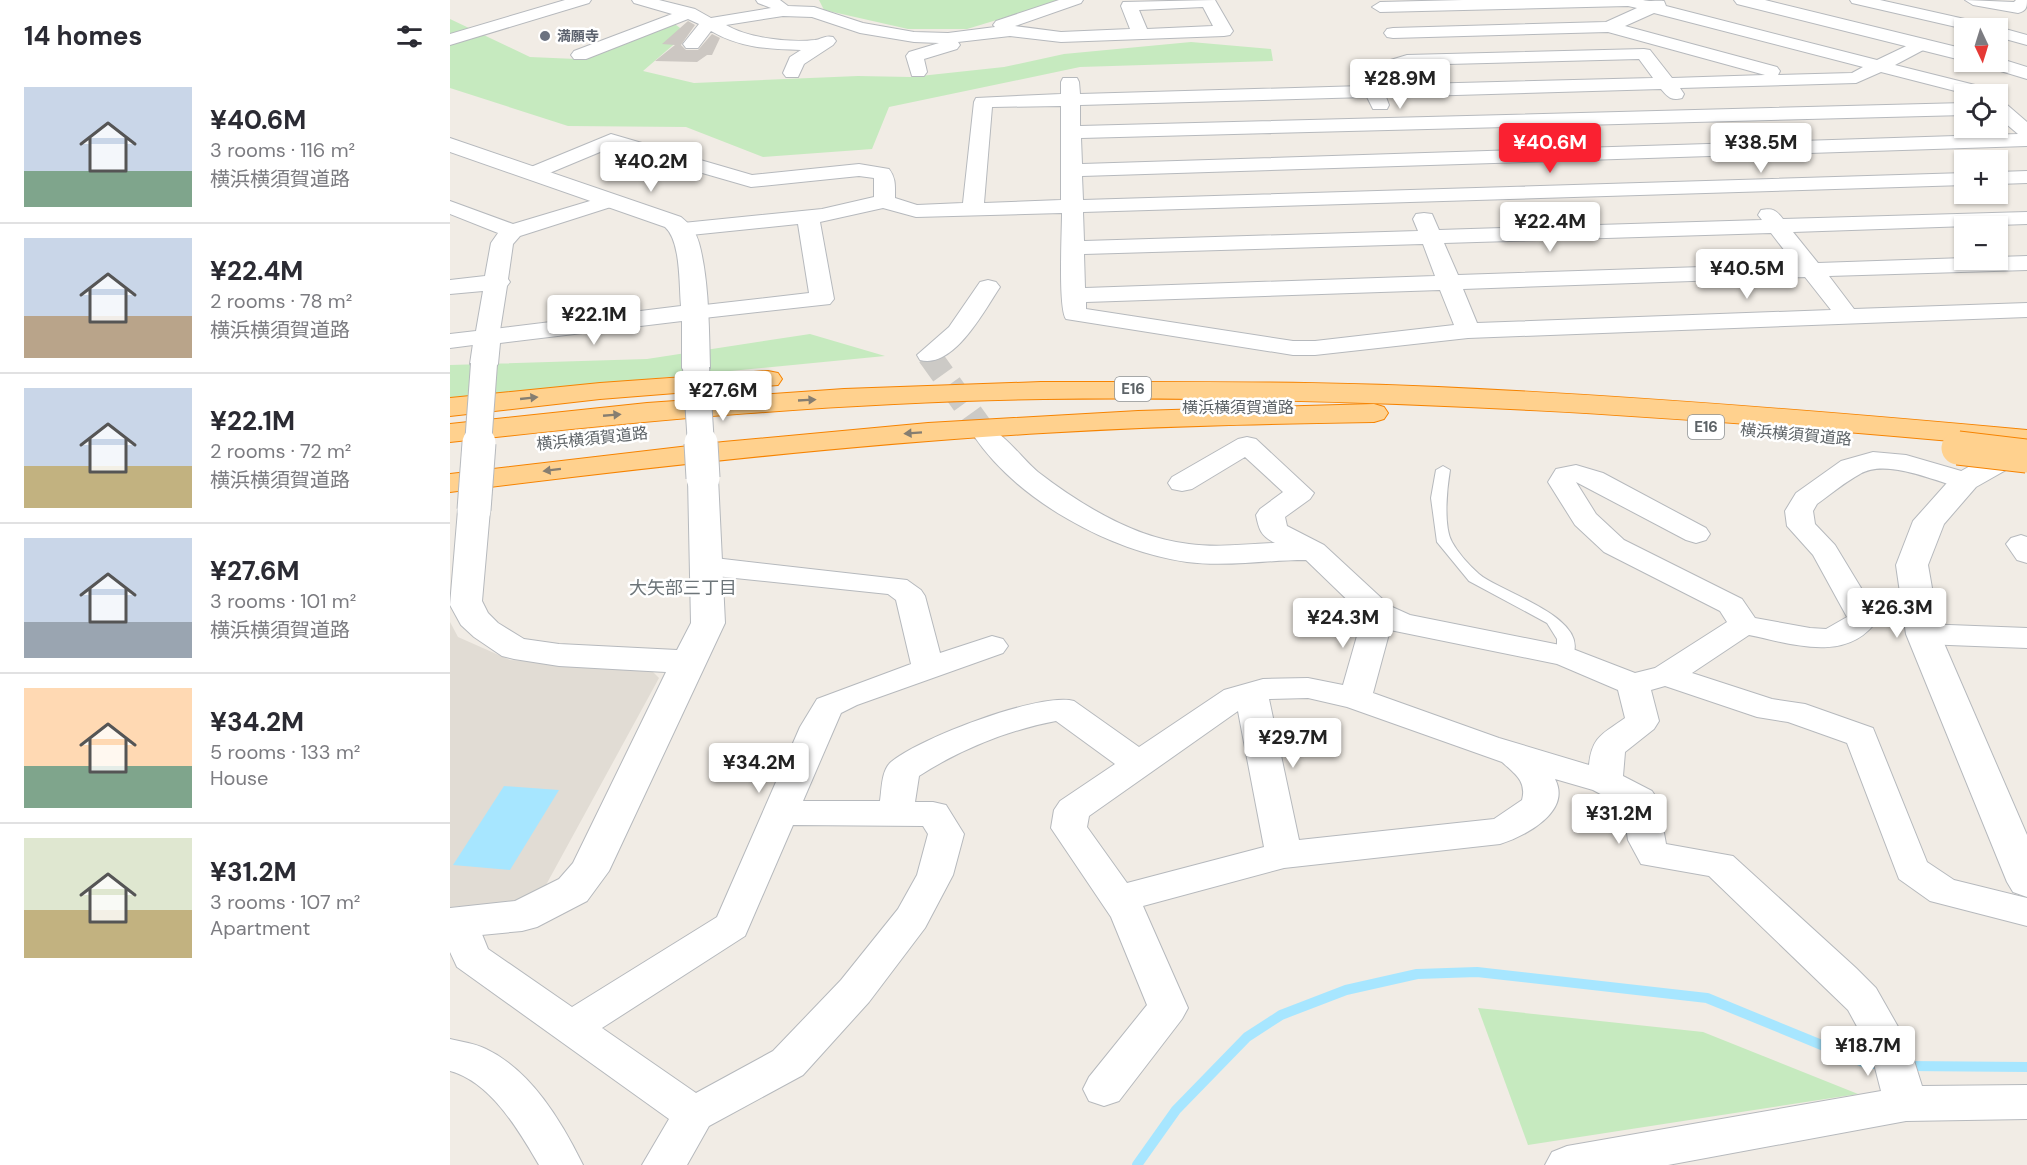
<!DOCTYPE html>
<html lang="en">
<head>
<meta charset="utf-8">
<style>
  body { margin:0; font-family:"DM Sans","Noto Sans JP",sans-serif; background:#f7f7f7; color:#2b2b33; height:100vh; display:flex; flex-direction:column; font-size:22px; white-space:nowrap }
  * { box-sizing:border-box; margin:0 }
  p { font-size:20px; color:#7c7c81 }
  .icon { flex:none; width:33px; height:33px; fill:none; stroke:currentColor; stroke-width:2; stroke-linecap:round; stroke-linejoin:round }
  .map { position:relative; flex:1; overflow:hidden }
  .side { display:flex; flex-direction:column; background:#fff; width:450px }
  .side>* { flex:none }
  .needle { width:39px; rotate:176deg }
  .fabs { position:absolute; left:1504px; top:18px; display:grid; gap:12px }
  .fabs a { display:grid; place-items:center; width:54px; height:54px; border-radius:0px; background:#fff; box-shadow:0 2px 4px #0004; font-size:30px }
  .price { position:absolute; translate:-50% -51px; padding:0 14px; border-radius:6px; background:#fff; color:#222; font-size:20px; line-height:39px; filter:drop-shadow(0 2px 3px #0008) }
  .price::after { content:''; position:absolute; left:50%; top:36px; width:18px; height:14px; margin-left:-9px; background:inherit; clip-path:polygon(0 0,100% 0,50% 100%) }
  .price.active { background:#fa2131; color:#fff }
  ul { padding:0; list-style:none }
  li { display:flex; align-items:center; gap:18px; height:150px; padding:0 24px }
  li+li { border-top:2px solid #e1e1e2 }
  li span { display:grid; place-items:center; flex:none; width:168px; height:120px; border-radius:0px; color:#555 }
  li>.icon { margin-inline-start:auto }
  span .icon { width:72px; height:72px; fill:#fffc; stroke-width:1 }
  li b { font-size:26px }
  h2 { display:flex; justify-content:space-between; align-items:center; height:72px; padding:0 24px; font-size:26px }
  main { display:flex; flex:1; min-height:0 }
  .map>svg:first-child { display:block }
  .education { fill:#e1dcd4 }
  .green { fill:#c6eabf }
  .water { fill:#a7e6ff }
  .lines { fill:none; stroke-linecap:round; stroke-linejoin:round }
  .stream { stroke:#a7e6ff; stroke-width:10 }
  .building { fill:#ccc7c2 }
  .minor-tunnel { stroke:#cccac6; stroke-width:24; stroke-dasharray:24 12; stroke-linecap:butt }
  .service-casing { stroke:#b6b9bd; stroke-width:2 }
  .minor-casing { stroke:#b6b9bd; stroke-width:2 }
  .tertiary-casing { stroke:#b6b9bd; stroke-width:2 }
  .motorway-casing { stroke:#f68300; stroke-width:2 }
  .service { fill:#fff; fill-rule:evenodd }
  .minor { fill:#fff; fill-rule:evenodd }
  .tertiary { fill:#fff; fill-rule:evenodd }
  .motorway { fill:#ffd18e; fill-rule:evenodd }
  .tertiary-bridge-far1-casing { stroke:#b6b9bd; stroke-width:28; stroke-linecap:butt }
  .tertiary-bridge-casing { stroke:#b6b9bd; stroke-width:35; stroke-linecap:butt }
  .motorway-bridge-casing { stroke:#f68300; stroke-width:35; stroke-linecap:butt }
  .tertiary-bridge-far1 { stroke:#fff; stroke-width:26 }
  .tertiary-bridge { stroke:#fff; stroke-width:33 }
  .motorway-bridge { stroke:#ffd18e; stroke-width:33 }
  .oneway { fill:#867e71 }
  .worship-dot { fill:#6b7280; stroke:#fff; stroke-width:2 }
  .labels { text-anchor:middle; stroke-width:5; stroke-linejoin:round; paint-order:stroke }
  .far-worship-label { font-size:14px; font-weight:bold; fill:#5b616d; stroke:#fff; text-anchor:start }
  .shield { fill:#fff; stroke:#8e9295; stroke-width:1.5 }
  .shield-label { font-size:15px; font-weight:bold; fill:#5d6367 }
  .street-label { font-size:16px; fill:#5d6367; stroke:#fff }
  .neighbourhood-label { font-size:18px; fill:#6d7579; stroke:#fff }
</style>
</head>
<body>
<main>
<section class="side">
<h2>14 homes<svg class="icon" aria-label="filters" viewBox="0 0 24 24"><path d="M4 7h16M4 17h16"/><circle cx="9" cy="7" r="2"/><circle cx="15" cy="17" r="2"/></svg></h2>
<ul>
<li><span style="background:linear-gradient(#c9d6e8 70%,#7fa58c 0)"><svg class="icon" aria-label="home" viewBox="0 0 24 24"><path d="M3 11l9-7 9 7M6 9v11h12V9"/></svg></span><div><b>¥40.6M</b><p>3 rooms · 116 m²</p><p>横浜横須賀道路</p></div></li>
<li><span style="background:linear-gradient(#c9d6e8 65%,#b9a48a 0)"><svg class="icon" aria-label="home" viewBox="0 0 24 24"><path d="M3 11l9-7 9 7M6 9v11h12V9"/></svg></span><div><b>¥22.4M</b><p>2 rooms · 78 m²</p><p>横浜横須賀道路</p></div></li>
<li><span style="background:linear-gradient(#c9d6e8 65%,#c2b280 0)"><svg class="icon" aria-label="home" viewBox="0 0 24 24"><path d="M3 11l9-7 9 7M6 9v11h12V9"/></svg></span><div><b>¥22.1M</b><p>2 rooms · 72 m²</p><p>横浜横須賀道路</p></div></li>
<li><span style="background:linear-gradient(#c9d6e8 70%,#9aa5b1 0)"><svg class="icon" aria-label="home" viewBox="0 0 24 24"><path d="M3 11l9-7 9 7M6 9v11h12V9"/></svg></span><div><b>¥27.6M</b><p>3 rooms · 101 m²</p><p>横浜横須賀道路</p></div></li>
<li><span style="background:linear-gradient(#ffd9b3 65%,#7fa58c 0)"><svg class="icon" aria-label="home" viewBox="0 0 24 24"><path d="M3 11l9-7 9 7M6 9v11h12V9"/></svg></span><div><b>¥34.2M</b><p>5 rooms · 133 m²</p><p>House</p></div></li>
<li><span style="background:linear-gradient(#dfe7d0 60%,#c2b280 0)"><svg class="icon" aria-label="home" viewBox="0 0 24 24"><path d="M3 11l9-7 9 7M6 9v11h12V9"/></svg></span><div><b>¥31.2M</b><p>3 rooms · 107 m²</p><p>Apartment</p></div></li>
</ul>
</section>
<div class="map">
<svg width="1577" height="1165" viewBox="0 0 1577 1165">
  <rect width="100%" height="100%" fill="#f1ece5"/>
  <!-- education -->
  <polygon class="education" points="0,622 8,637 60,660 201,670 209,678 96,885 62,903 0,907"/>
  <!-- green -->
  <g class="green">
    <polygon points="369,0 613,0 517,29 458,29 374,10"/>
    <polygon points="215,17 237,33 193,71 244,83 408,76 461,77 554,67 614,54 741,42 821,49 823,61 630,67 439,107 422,149 313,157 236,127 118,126 0,88 0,19 80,57 126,59"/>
    <polygon points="360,334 435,356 0,398 0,365 197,359"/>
    <polygon points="1028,1008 1253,1032 1408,1094 1078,1145"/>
  </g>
  <!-- water -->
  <polygon class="water" points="54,786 109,790 60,870 3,865"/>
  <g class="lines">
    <!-- stream -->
    <g class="stream">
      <polyline points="1456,1066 1577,1067"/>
      <polyline points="687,1165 726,1110 797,1037 831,1015 896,990 967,974 1027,972 1257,998 1418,1064 1432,1064"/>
    </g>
  </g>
  <!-- building -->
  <polygon class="building" points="238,21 245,25 231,45 236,50 248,50 262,34 270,38 262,55 257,55 247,62 205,61 225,45 212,44"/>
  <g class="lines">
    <!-- minor-tunnel -->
    <polyline class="minor-tunnel" points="479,355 537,436"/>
    <defs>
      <path id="service" d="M993,466L1000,470C997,488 993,526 1002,542C1008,553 1020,566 1029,574C1049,592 1145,618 1121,659L1115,661L1107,656V639L1097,623L1019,581L987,542L981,498L986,470Z"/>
      <g id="minor">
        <polygon points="115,0 141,0 139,3 0,45 0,34"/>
        <path d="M182,0H209L245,9L261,18L321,8L308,3L306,0H330L338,6L364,7L413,23L464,32L498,33L545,27L543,25L546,21L609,0H633L631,3L565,26L611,32L680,29L671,6L673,2L765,0L783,31L780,35L774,36L611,42L560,36L508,42L510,45L507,49L474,59L477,72L474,76H462L456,56L459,52L489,43L464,42L410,33L362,17L333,16L276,25C298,38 339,43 365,40C372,39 375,35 383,37L386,41L383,45L354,64L348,77H336L333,73L340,57L351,50C318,49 290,48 261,31L248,48H236L233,44L249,24L238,19L136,59H124L121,55L124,51L222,14L184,3ZM753,7L763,26L697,29L689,10Z"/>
        <path d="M1013,0H1193C1201,2 1207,0 1214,1L1216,6L1427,60L1471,39L1477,40L1480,44L1477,48L1445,65L1529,86L1539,90L1541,94H1517L1431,72L1406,83L1230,88L1234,94L1232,98C1221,101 1218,97 1211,89L936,97L939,105L937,109H923L917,97L630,105V126L1515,103V115L631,138L632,164L1568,134L1548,117V101L1555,103L1577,122V146L632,176L633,200L1515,173V185L633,212L634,241L968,231L963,219L966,214L974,213L982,214L989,230L1312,220L1308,215L1311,210C1323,208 1326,210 1333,219L1577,212V224L1343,232L1368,263L1515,258L1548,260V257L1577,256V270L1379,276L1404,309L1577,303V317L1018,338L865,355H843L616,319C608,308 612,232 612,213L466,217L433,208L370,222L384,299L380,304L245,319L237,317L233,312L237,307L359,293L348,224L231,236L223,234L220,229L223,224L372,209L424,197V178L409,176L301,187L162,147L90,177L83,179L76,177L73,173L76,169L161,134L302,175L409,164L439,169C446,178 445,186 445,198L467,205L513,203L524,102L526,98L611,94V82L613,78H627L629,82L630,94L913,86L908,73L911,69L957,55L1194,49L1200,50L1222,78L1315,75L1158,32L943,38L937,37L934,33L937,29L943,28L1156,22L1187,8L1178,6L930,12L922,7L930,2ZM1204,13L1413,67L1402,73L1328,75L1330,71L1327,67L1175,26ZM1189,59L1203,78L931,85L927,76L959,65ZM611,106V200L534,203L542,107ZM1321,233L1345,264L1008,275L994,243ZM973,244L985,276L635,288L634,254ZM1355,277L1381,310L1027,323L1013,289ZM990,290L1004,325L865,341H843L636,309V302Z"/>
        <polygon points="1400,0 1430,0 1537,24 1540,28 1515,29 1402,3"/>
        <path d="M1515,0L1564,2L1566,0H1577C1577,8 1576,11 1568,13L1523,5Z"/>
        <polygon points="1548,27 1577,35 1577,45 1548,37 1548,28 1542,28"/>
        <polygon points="1577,171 1577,183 1548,184 1548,172"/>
        <polygon points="160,195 167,197 171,201 167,205 70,236 63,244 58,279 60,282 57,286 49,337 46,342 0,348 0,334 26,331 33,291 0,294 0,280 35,276 41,243 48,233 0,214 0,201 63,224"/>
        <path d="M538,280L546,282L550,287C534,311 504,369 470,360L467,355L499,327L530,282Z"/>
        <path d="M537,428C554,432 573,460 588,472C631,505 684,538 739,544C767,548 797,544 825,543C811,536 809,530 806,515L810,509L833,492L795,457L742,489L732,491L722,489L718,483L722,477L788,439L797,437L806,439L864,493L860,499L835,517L837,526L874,545L940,606L960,615L1115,646L1185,673L1205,668L1277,622L1270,611L1154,552L1125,525L1098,482L1106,469L1126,465L1153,473L1256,528L1260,534L1256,540L1246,543L1236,540L1126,482L1146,514L1174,540L1292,599L1305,618L1360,628L1376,629L1397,617L1363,555L1337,526L1335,511L1346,493L1391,461L1423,452L1456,455L1525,475L1529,481L1525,487L1515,489C1486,482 1437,458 1410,474C1395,482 1381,494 1367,504L1363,511L1365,524L1385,545L1425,611L1428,619C1398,664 1343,644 1299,635L1242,673L1322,699L1355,704L1423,728L1477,862L1504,880L1577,898V926L1480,901L1449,879L1397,743L1338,722L1307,717L1215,686L1201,690L1209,721L1204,729L1175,752L1173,776L1202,791L1208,800L1216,844L1283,856L1406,968L1426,988L1455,1039L1461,1051L1472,1086L1577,1085V1119L1456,1121L1218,1165H1095L1102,1152L1117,1146L1431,1091L1421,1052L1398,1010L1259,876L1191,864L1178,840L1173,806L1143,790L1105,779C1122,812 1075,836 1050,844L834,868L693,906L738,1008L732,1019L669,1101L654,1106L639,1101L633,1089L639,1077L697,1005L661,917L601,828L604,810L610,801L665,764L606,721C558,730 509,750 469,776L465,802H483L496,805L514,834L503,875L475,928L419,1002L353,1075L259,1126L237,1165H192L219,1119L7,967L0,952V911L10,908L23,912L38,949L122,1007L267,917L350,727L367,699L461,664L446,600L438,594L256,575L246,572L241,566L246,560L256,557L457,580L471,590L475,596L490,653L542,636L553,639L558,646L553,653L407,705L391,713L353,801H430C432,789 431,771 441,762C469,738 590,692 624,701L689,747L774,690L813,679L858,678L893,685L913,615L856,560C817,560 776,567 737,562C660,551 568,501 524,436L528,430ZM940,630L1107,664L1168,690L1175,718C1153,734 1142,736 1139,765L1049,738L923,693ZM858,698L897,707L1052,762C1065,774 1077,781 1072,800L1044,819L849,840L819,699ZM788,711L814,847L677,883L637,827L639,816ZM343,825L473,826L478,834L467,875L448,909L391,980L323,1051L246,1093L152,1028L295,936Z"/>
        <polygon points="1571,535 1577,537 1577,563 1567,560 1556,544 1561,538"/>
        <polygon points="1473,624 1577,628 1577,648 1473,644 1462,641 1457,634 1462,627"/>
        <path d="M0,1039C12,1042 24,1043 36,1049C81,1070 112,1122 133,1165H89C69,1131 41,1082 0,1071Z"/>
      </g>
      <g id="tertiary">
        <polygon points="1284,0 1315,0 1515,49 1515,61 1287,4"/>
        <polygon points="1548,58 1577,67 1577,79 1534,66 1531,62 1548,62"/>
        <path d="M0,138L231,217C240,224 246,232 249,243C259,279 259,330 260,368L256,374L246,376L236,374L232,368V321L50,343L48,364L44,370L34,372L24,370L20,364L24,337L28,331L231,306C229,284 231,241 215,227L0,152Z"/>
        <polygon points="1577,439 1577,458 1526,487 1494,524 1478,565 1490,634 1577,835 1577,897 1563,892 1557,882 1456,634 1446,565 1463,521 1504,475 1565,441"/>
        <polygon points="253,469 264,472 268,478 275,623 159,871 137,901 87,927 72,931 0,938 0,908 65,901 109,879 123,863 216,672 109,666 64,659 52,656 24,637 11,625 0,605 8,510 13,503 24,501 35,503 40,510 32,601 38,613 48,623 74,639 109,644 227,650 241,623 238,478 242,472"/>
      </g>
      <g id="motorway">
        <polygon points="318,371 328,373 332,379 328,385 150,399 0,416 0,398 150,383"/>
        <path d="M591,382C723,382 856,381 988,387C1185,396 1381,412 1577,430V448C1250,417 923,395 594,399C395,402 197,420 0,442V424L197,403L394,389Z"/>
        <path d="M924,404L934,407L938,413L934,419L924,422C814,424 703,426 593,433C395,445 197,467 0,492V474L273,442L478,423L688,411Z"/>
      </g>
    </defs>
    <!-- service casing -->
    <use href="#service" class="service-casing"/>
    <!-- minor casing -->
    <use href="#minor" class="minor-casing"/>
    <!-- tertiary casing -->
    <use href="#tertiary" class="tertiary-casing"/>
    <!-- motorway casing -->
    <use href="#motorway" class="motorway-casing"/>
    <!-- service -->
    <use href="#service" class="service"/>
    <!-- minor -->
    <use href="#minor" class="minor"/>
    <!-- tertiary -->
    <use href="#tertiary" class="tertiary"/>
    <!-- motorway -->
    <use href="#motorway" class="motorway"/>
    <defs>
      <g id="tertiary-bridge-far1">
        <polyline points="246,368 251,445"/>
        <polyline points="28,445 34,364"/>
      </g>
      <g id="tertiary-bridge">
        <polyline points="251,443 253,478"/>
        <polyline points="24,510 29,443"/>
      </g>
      <polyline id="motorway-bridge" points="1508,448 1577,456"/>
    </defs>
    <!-- tertiary-bridge-far1 casing -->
    <use href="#tertiary-bridge-far1" class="tertiary-bridge-far1-casing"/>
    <!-- tertiary-bridge casing -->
    <use href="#tertiary-bridge" class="tertiary-bridge-casing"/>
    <!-- motorway-bridge casing -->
    <use href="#motorway-bridge" class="motorway-bridge-casing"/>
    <!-- tertiary-bridge-far1 -->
    <use href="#tertiary-bridge-far1" class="tertiary-bridge-far1"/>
    <!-- tertiary-bridge -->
    <use href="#tertiary-bridge" class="tertiary-bridge"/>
    <!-- motorway-bridge -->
    <use href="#motorway-bridge" class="motorway-bridge"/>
  </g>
  <!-- one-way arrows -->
  <defs><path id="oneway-solid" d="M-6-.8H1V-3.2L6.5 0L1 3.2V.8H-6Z" transform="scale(1.5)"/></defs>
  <g class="oneway">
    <use href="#oneway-solid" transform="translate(79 398) rotate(-6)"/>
    <use href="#oneway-solid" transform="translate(357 400) rotate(-3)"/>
    <use href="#oneway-solid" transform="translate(162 415) rotate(-5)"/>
    <use href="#oneway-solid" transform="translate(463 433) rotate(176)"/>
    <use href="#oneway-solid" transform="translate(102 470) rotate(173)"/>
  </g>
  <!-- markers -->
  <circle class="worship-dot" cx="95" cy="36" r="6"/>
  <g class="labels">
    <!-- far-worship labels -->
    <g class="far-worship-label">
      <text x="107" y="41">満願寺</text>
    </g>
    <!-- shield labels -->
    <g class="shield">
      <rect x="665" y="377" width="36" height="24" rx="4.5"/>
      <rect x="1238" y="415" width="36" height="24" rx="4.5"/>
    </g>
    <g class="shield-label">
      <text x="683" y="394">E16</text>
      <text x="1256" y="432">E16</text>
    </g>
    <!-- street labels -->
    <g class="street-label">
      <text x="788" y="413">横浜横須賀道路</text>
      <text transform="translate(1346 434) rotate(5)" y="6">横浜横須賀道路</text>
      <text transform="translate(142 438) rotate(-6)" y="6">横浜横須賀道路</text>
    </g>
    <!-- neighbourhood labels -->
    <g class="neighbourhood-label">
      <text x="233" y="594">大矢部三丁目</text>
    </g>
  </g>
</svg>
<div class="fabs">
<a><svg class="needle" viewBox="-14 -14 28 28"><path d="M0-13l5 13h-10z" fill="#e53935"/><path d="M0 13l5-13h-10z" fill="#7c7c81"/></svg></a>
<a><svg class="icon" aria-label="locate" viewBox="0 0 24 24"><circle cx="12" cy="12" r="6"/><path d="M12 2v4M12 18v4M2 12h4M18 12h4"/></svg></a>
<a>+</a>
<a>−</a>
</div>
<b class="price" style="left:950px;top:110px">¥28.9M</b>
<b class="price active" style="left:1100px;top:174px">¥40.6M</b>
<b class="price" style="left:1311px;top:174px">¥38.5M</b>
<b class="price" style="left:201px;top:193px">¥40.2M</b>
<b class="price" style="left:1100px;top:253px">¥22.4M</b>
<b class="price" style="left:1297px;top:300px">¥40.5M</b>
<b class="price" style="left:144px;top:346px">¥22.1M</b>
<b class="price" style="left:273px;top:422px">¥27.6M</b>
<b class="price" style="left:1447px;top:639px">¥26.3M</b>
<b class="price" style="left:893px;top:649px">¥24.3M</b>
<b class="price" style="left:843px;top:769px">¥29.7M</b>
<b class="price" style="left:309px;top:794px">¥34.2M</b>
<b class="price" style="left:1169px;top:845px">¥31.2M</b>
<b class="price" style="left:1418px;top:1077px">¥18.7M</b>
</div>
</main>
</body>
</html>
